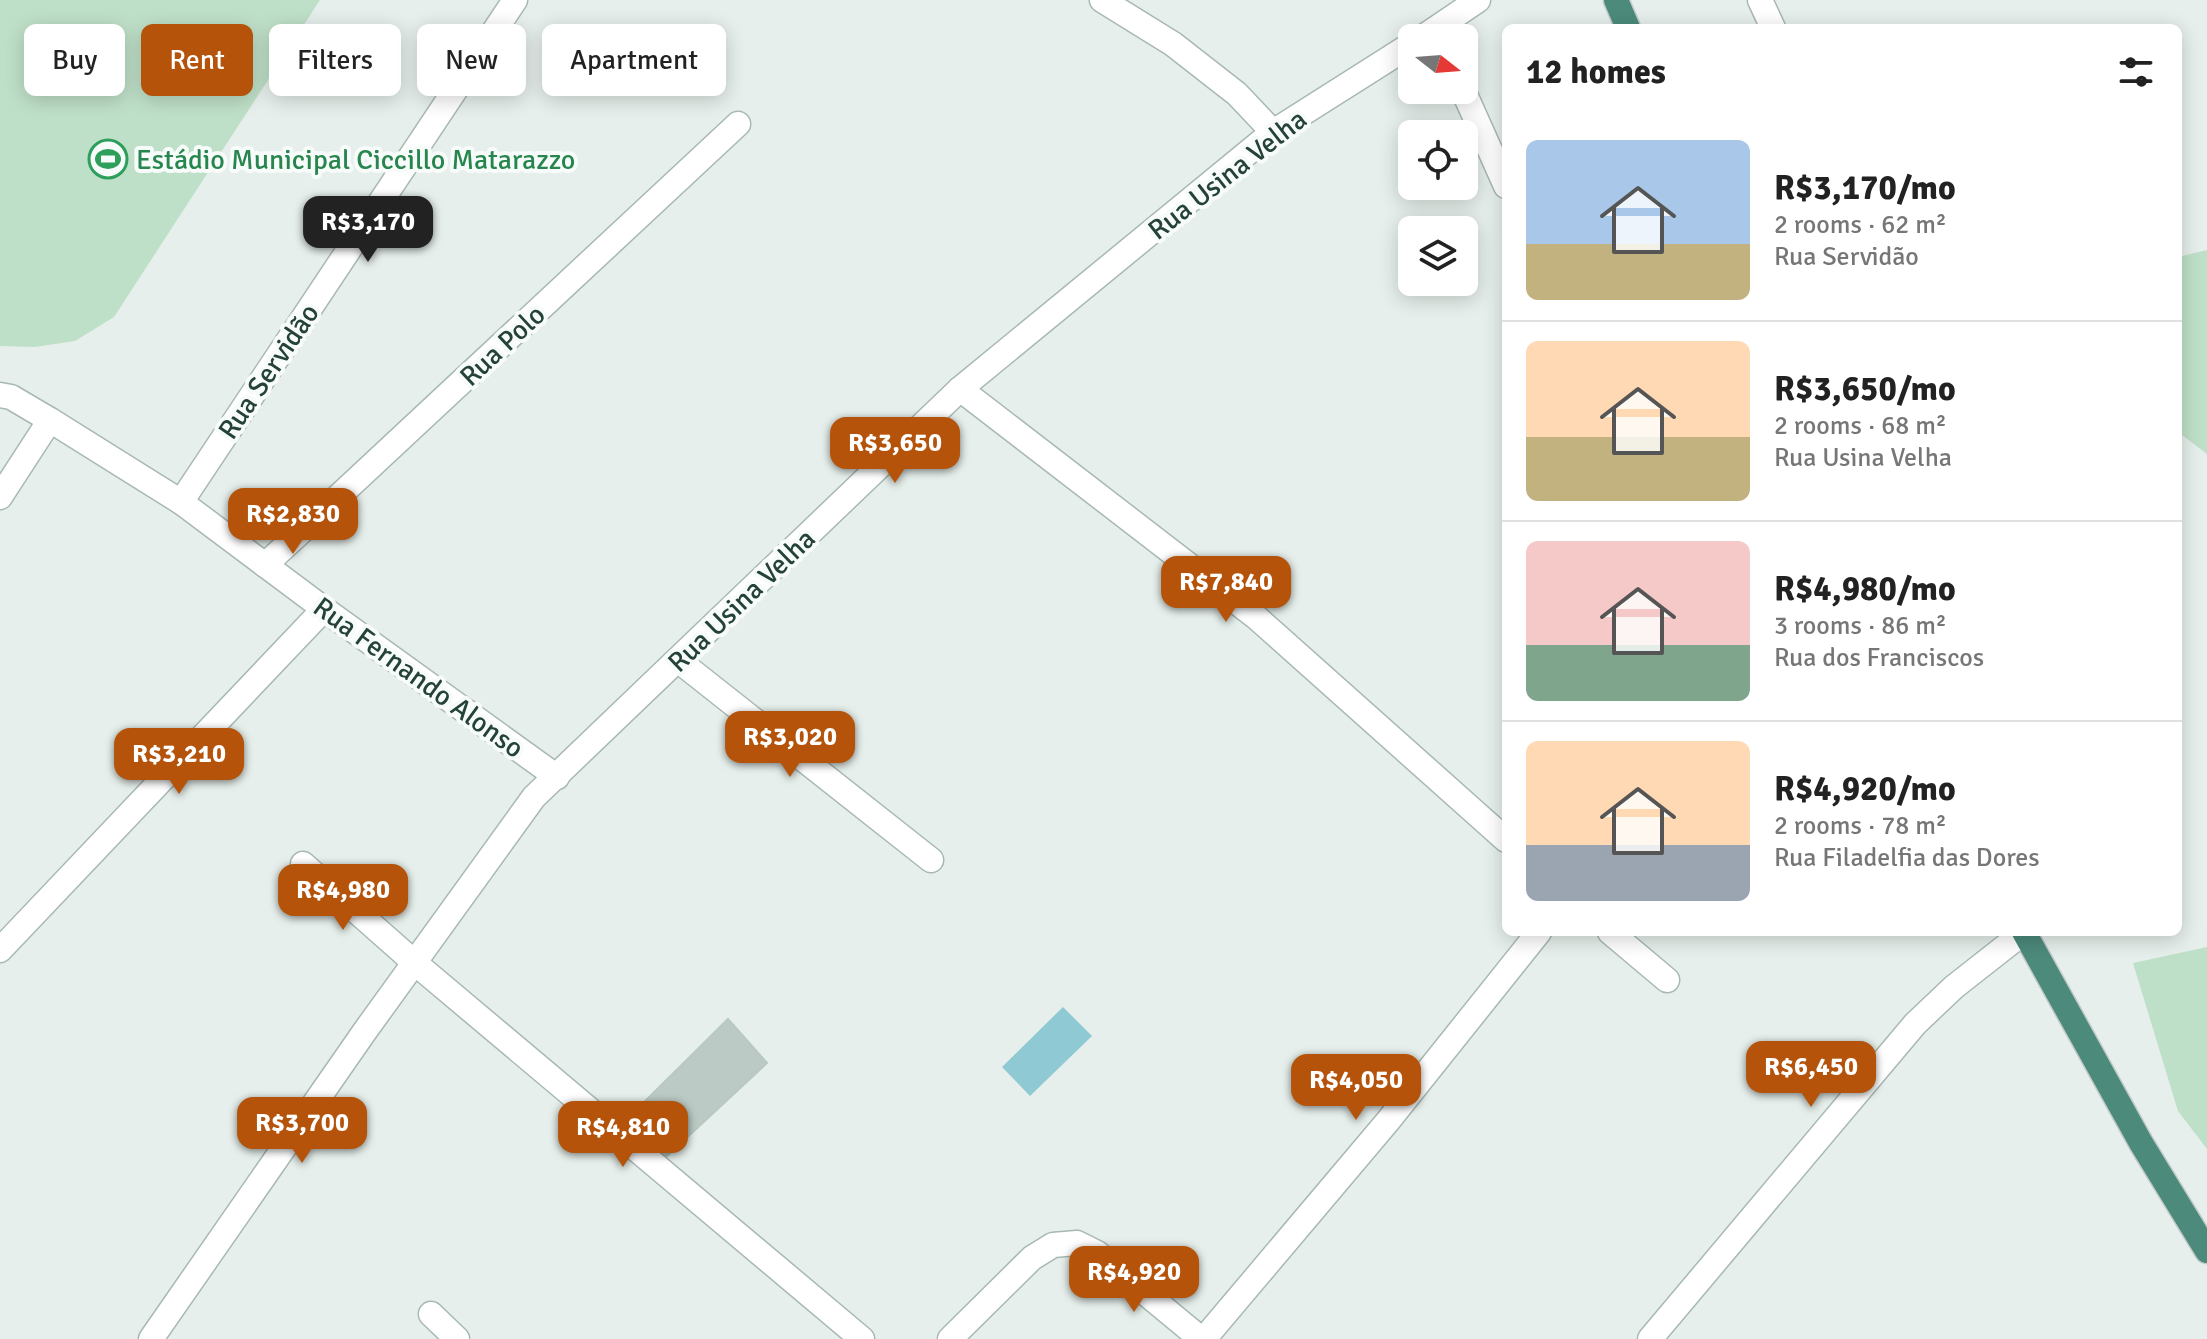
<!DOCTYPE html>
<html lang="en">
<head>
<meta charset="utf-8">
<style>
  body { margin:0; font-family:Signika,sans-serif; background:#f6f6f6; color:#222; height:100vh; display:flex; flex-direction:column; font-size:30px; white-space:nowrap }
  * { box-sizing:border-box; margin:0 }
  p { font-size:26px; color:#767676 }
  .icon { flex:none; width:44px; height:44px; fill:none; stroke:currentColor; stroke-width:2; stroke-linecap:round; stroke-linejoin:round }
  .map { position:relative; flex:1; overflow:hidden }
  .panel { position:absolute; left:1502px; top:24px; width:680px; height:912px; display:flex; flex-direction:column; background:#fff; border-radius:12px; box-shadow:0 4px 20px #0003 }
  .panel>* { flex:none }
  .guide { position:absolute; left:24px; top:24px; width:760px; height:72px; display:flex; gap:16px }
  .needle { width:52px; rotate:107deg }
  .fabs { position:absolute; left:1398px; top:24px; display:grid; gap:16px }
  .fabs a { display:grid; place-items:center; width:80px; height:80px; border-radius:12px; background:#fff; box-shadow:0 4px 20px #0003; font-size:40px }
  .price { position:absolute; translate:-50% -68px; padding:0 18px; border-radius:16px; background:#b45309; color:#fff; font-size:26px; line-height:52px; filter:drop-shadow(0 2px 4px #0008) }
  .price::after { content:''; position:absolute; left:50%; top:48px; width:24px; height:18px; margin-left:-12px; background:inherit; clip-path:polygon(0 0,100% 0,50% 100%) }
  .price.current { background:#222; color:#fff }
  ul { padding:0; list-style:none }
  li { display:flex; align-items:center; gap:24px; height:200px; padding:0 24px }
  li+li { border-top:2px solid #e0e0e0 }
  li span { display:grid; place-items:center; flex:none; width:224px; height:160px; border-radius:12px; color:#555 }
  li>.icon { margin-inline-start:auto }
  span .icon { width:96px; height:96px; fill:#fffc; stroke-width:1 }
  li b { font-size:34px }
  h2 { display:flex; justify-content:space-between; align-items:center; height:96px; padding:0 24px; font-size:34px }
  .pill { padding:0 28px; border-radius:12px; background:#fff; box-shadow:0 4px 20px #0003; font-size:28px; line-height:72px }
  .pill.current { background:#b45309; color:#fff }
  .map>svg:first-child { display:block }
  .green { fill:#bfe0c8 }
  .water { fill:#8ec9d4 }
  .building { fill:#bbcac4; stroke:#b8c9c2; stroke-width:2 }
  .lines { fill:none; stroke-linecap:round; stroke-linejoin:round }
  .minor-casing { stroke:#a8b8b2; stroke-width:27 }
  .trunk-casing { stroke:#c2cac8; stroke-width:27 }
  .minor { stroke:#fff; stroke-width:24 }
  .trunk { stroke:#4c8a7c; stroke-width:24 }
  .labels { text-anchor:middle; stroke-width:8; stroke-linejoin:round; paint-order:stroke }
  .leisure-label { font-size:28px; fill:#27864d; stroke:#f7fbf9; text-anchor:start }
  .street-label { font-size:28px; fill:#24423a; stroke:#f7fbf9 }
</style>
</head>
<body>
<div class="map">
<svg width="2207" height="1339" viewBox="0 0 2207 1339">
  <rect width="100%" height="100%" fill="#e6efeb"/>
  <!-- green -->
  <g class="green">
    <polygon points="0,0 320,0 114,317 75,341 35,347 0,346"/>
    <polygon points="2207,250 2207,454 2178,432 2178,257"/>
    <polygon points="2207,947 2207,1149 2178,1111 2133,963"/>
  </g>
  <!-- water -->
  <polygon class="water" points="1063,1007 1092,1036 1030,1096 1002,1067"/>
  <!-- building -->
  <polygon class="building" points="728,1019 767,1063 666,1157 631,1115"/>
  <g class="lines">
    <defs>
      <g id="minor">
        <polyline points="1102,0 1173,44 1237,94 1273,132"/>
        <polyline points="1760,0 1773,28"/>
        <polyline points="1422,38 1478,0"/>
        <polyline points="1463,90 1506,186"/>
        <polyline points="960,389 1256,617 1506,840"/>
        <polyline points="0,395 11,397 50,420 181,502 324,609 557,777"/>
        <polyline points="0,497 50,420"/>
        <polyline points="181,502 515,0"/>
        <polyline points="265,565 738,124"/>
        <polyline points="679,661 931,860"/>
        <polyline points="303,864 415,963 862,1339"/>
        <polyline points="1610,932 1667,980"/>
        <polyline points="0,950 324,609"/>
        <polyline points="431,1314 457,1339"/>
        <polyline points="151,1339 365,1031 534,797 960,389 1273,132 1412,44"/>
        <polyline points="950,1339 1032,1258 1053,1245 1077,1243 1097,1253 1201,1339"/>
        <polyline points="1204,1339 1388,1121 1539,932"/>
        <polyline points="1650,1339 1915,1024 1954,987 2024,932"/>
      </g>
      <g id="trunk">
        <polyline points="1616,0 1628,28"/>
        <polyline points="2024,932 2141,1143 2207,1251"/>
      </g>
    </defs>
    <!-- minor casing -->
    <use href="#minor" class="minor-casing"/>
    <!-- trunk casing -->
    <use href="#trunk" class="trunk-casing"/>
    <!-- minor -->
    <use href="#minor" class="minor"/>
    <!-- trunk -->
    <use href="#trunk" class="trunk"/>
  </g>
  <!-- icons -->
  <defs>
    <symbol id="stadium-ring" viewBox="-11 -11 22 22"><circle r="9.5" fill="#f7fbf9" stroke="#2e9e5b" stroke-width="1.5"/><path d="M0-5a6.5 5 0 1 0 0 10a6.5 5 0 1 0 0-10ZM-3.5-1.8h7v3.6h-7Z" fill="#2e9e5b"/></symbol>
  </defs>
  <g fill-rule="evenodd">
    <use href="#stadium-ring" x="86" y="137" width="44" height="44"/>
  </g>
  <g class="labels">
    <!-- leisure labels -->
    <g class="leisure-label">
      <text x="136" y="169">Estádio Municipal Ciccillo Matarazzo</text>
    </g>
    <!-- street labels -->
    <g class="street-label">
      <text transform="translate(1227 174) rotate(-38)" y="10">Rua Usina Velha</text>
      <text transform="translate(502 345) rotate(-43)" y="10">Rua Polo</text>
      <text transform="translate(268 371) rotate(-56)" y="10">Rua Servidão</text>
      <text transform="translate(741 600) rotate(-44)" y="10">Rua Usina Velha</text>
      <text transform="translate(419 677) rotate(36)" y="10">Rua Fernando Alonso</text>
    </g>
  </g>
</svg>
<div class="fabs">
<a><svg class="needle" viewBox="-14 -14 28 28"><path d="M0-13l5 13h-10z" fill="#e53935"/><path d="M0 13l5-13h-10z" fill="#767676"/></svg></a>
<a><svg class="icon" aria-label="locate" viewBox="0 0 24 24"><circle cx="12" cy="12" r="6"/><path d="M12 2v4M12 18v4M2 12h4M18 12h4"/></svg></a>
<a><svg class="icon" aria-label="layers" viewBox="0 0 24 24"><path d="M12 4l9 5-9 5-9-5zM3 14l9 5 9-5"/></svg></a>
</div>
<b class="price current" style="left:368px;top:264px">R$3,170</b>
<b class="price" style="left:895px;top:485px">R$3,650</b>
<b class="price" style="left:293px;top:556px">R$2,830</b>
<b class="price" style="left:1226px;top:624px">R$7,840</b>
<b class="price" style="left:790px;top:779px">R$3,020</b>
<b class="price" style="left:179px;top:796px">R$3,210</b>
<b class="price" style="left:343px;top:932px">R$4,980</b>
<b class="price" style="left:1811px;top:1109px">R$6,450</b>
<b class="price" style="left:1356px;top:1122px">R$4,050</b>
<b class="price" style="left:302px;top:1165px">R$3,700</b>
<b class="price" style="left:623px;top:1169px">R$4,810</b>
<b class="price" style="left:1134px;top:1314px">R$4,920</b>
<div class="guide">
<a class="pill">Buy</a>
<a class="pill current">Rent</a>
<a class="pill">Filters</a>
<a class="pill">New</a>
<a class="pill">Apartment</a>
</div>
<section class="panel">
<h2>12 homes<svg class="icon" aria-label="filters" viewBox="0 0 24 24"><path d="M4 7h16M4 17h16"/><circle cx="9" cy="7" r="2"/><circle cx="15" cy="17" r="2"/></svg></h2>
<ul>
<li><span style="background:linear-gradient(#a9c7e8 65%,#c2b280 0)"><svg class="icon" aria-label="home" viewBox="0 0 24 24"><path d="M3 11l9-7 9 7M6 9v11h12V9"/></svg></span><div><b>R$3,170/mo</b><p>2 rooms · 62 m²</p><p>Rua Servidão</p></div></li>
<li><span style="background:linear-gradient(#ffd9b3 60%,#c2b280 0)"><svg class="icon" aria-label="home" viewBox="0 0 24 24"><path d="M3 11l9-7 9 7M6 9v11h12V9"/></svg></span><div><b>R$3,650/mo</b><p>2 rooms · 68 m²</p><p>Rua Usina Velha</p></div></li>
<li><span style="background:linear-gradient(#f6c9c9 65%,#7fa58c 0)"><svg class="icon" aria-label="home" viewBox="0 0 24 24"><path d="M3 11l9-7 9 7M6 9v11h12V9"/></svg></span><div><b>R$4,980/mo</b><p>3 rooms · 86 m²</p><p>Rua dos Franciscos</p></div></li>
<li><span style="background:linear-gradient(#ffd9b3 65%,#9aa5b1 0)"><svg class="icon" aria-label="home" viewBox="0 0 24 24"><path d="M3 11l9-7 9 7M6 9v11h12V9"/></svg></span><div><b>R$4,920/mo</b><p>2 rooms · 78 m²</p><p>Rua Filadelfia das Dores</p></div></li>
</ul>
</section>
</div>
</body>
</html>
